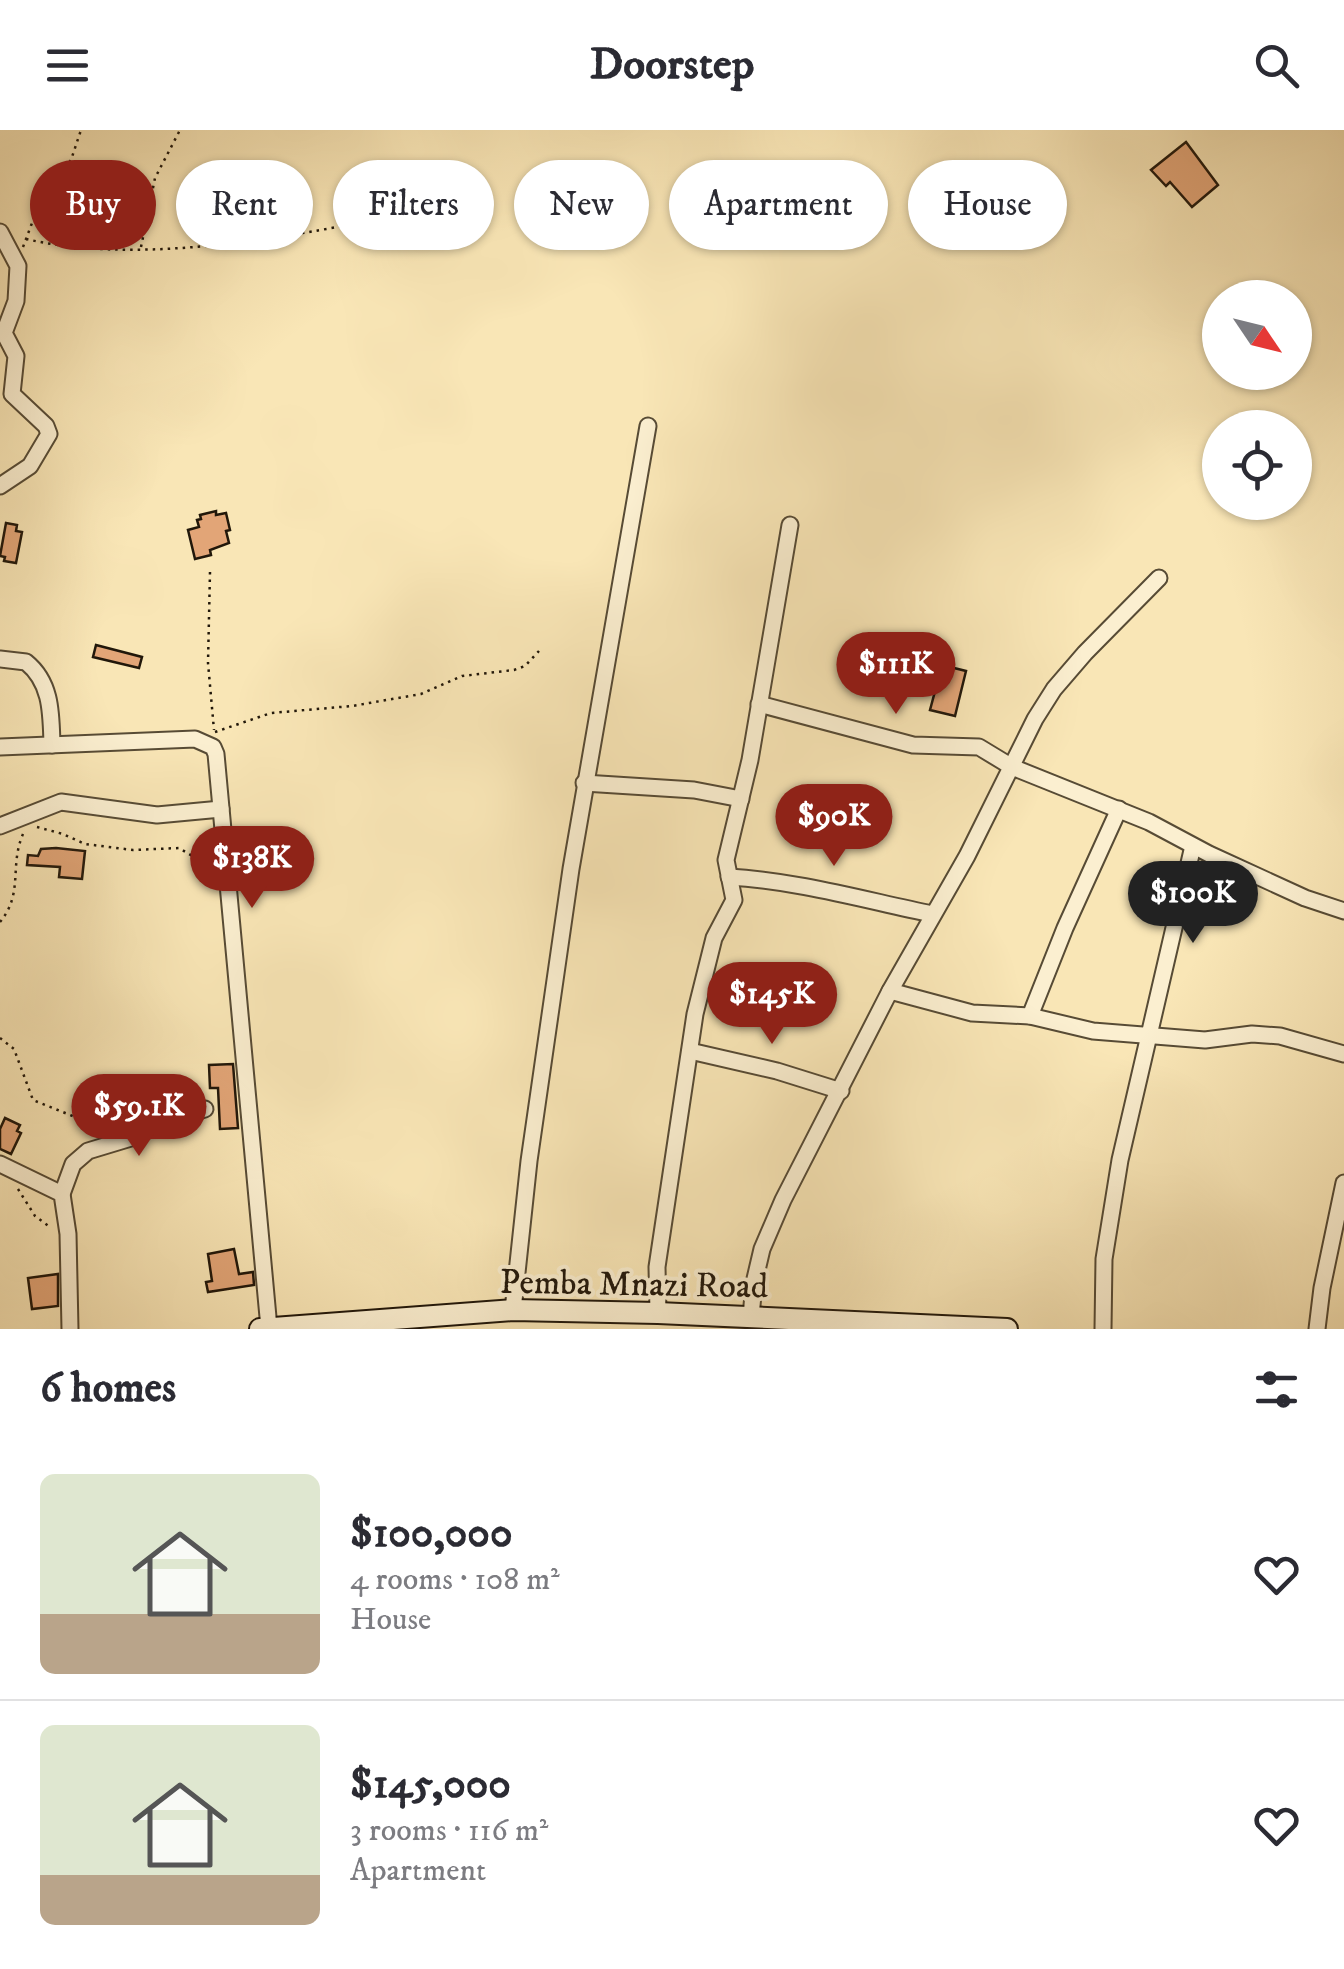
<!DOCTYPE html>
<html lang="en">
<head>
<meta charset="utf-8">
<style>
  body { margin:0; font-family:"IM FELL DW Pica",serif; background:#f7f7f7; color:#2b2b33; height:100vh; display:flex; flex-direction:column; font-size:38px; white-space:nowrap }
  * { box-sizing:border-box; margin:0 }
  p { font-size:32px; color:#7c7c81 }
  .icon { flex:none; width:55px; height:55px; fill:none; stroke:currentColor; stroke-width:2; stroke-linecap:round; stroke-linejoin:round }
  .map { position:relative; height:1199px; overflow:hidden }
  .panel { display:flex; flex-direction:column; background:#fff; flex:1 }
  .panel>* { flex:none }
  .hud { position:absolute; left:30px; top:30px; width:1285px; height:90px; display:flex; gap:20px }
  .needle { width:65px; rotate:125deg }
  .controls { position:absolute; left:1202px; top:150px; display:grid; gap:20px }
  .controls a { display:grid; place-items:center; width:110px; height:110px; border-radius:50%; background:#fff; box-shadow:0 2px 8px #0004; font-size:50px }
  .price { position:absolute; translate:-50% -85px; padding:0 22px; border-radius:35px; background:#8f2418; color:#fff; font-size:32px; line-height:65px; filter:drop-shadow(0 2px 5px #0008) }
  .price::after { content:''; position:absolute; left:50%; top:60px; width:30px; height:22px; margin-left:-15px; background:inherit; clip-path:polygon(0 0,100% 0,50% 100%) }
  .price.selected { background:#222; color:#fff }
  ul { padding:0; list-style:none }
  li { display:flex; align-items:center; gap:30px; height:250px; padding:0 40px }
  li+li { border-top:2px solid #e1e1e2 }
  li span { display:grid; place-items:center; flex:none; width:280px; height:200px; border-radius:15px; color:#555 }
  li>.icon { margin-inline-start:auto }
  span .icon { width:120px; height:120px; fill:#fffc; stroke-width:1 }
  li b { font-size:42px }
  h2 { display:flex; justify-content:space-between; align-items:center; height:120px; padding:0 40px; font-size:42px }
  .tag { padding:0 35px; border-radius:45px; background:#fff; box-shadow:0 2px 8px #0004; font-size:35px; line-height:90px }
  .tag.selected { background:#8f2418; color:#fff }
  header { display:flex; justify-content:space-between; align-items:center; height:130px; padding:0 40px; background:#fff; font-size:45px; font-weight:700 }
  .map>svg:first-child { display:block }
  .building { fill:#e2a577; stroke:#21170a; stroke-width:2.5 }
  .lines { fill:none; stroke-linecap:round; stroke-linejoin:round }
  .minor-casing { stroke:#574b35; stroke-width:19 }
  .secondary-casing { stroke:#21170a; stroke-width:24 }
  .path { stroke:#21170a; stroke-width:2.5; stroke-dasharray:2.5 5; stroke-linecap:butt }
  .minor { stroke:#fbefd0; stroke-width:15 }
  .secondary { stroke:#fbefd0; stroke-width:20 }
  .labels { text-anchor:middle; stroke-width:8; stroke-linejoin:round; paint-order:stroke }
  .street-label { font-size:35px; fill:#21170a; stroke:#fbefd0 }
</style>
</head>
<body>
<header><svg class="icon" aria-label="menu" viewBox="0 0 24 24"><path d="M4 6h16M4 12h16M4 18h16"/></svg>Doorstep<svg class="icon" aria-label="search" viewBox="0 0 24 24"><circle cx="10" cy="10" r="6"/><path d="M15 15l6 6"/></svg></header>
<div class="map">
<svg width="1344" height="1199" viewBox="0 0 1344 1199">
  <rect width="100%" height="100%" fill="#f9e6b6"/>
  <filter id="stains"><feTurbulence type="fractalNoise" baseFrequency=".002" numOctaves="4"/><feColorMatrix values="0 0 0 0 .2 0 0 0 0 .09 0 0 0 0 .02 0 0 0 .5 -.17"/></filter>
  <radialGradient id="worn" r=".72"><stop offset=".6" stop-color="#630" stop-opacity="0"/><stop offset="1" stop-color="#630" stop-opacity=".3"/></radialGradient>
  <!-- building -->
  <g class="building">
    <polygon points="1186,12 1218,55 1192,77 1170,52 1166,56 1151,40"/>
    <polygon points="216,381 216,385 226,383 230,400 226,401 229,413 210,420 211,425 195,429 188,400 199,397 197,390 201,389 200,385"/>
    <polygon points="6,393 17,395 16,401 22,402 16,433 4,431 5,427 0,426"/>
    <polygon points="96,515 142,527 139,538 93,527"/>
    <polygon points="942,535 966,541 955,586 930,580"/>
    <polygon points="56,718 85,721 82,749 59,747 60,737 27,735 28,725 38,726 41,719"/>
    <polygon points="233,934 238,998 220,999 218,958 210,958 209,935"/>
    <polygon points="5,988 20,995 17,1001 21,1003 11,1024 0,1019 0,999"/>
    <polygon points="234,1119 239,1144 253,1142 254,1155 208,1162 206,1152 212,1151 208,1124"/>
    <polygon points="58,1144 58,1176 32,1179 28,1148"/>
  </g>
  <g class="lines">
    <defs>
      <g id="minor">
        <polyline points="0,102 18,136 16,171 4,203 16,226 12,264 46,296 49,304 30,336 0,356"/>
        <path d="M0,529L26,532C52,553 51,584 52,615"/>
        <polyline points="759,574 913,615 979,617 1012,637 1149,692 1209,724 1305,768 1344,781"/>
        <polyline points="0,617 195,609 213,617 216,624 269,1198"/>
        <polyline points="584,653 694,660 741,669"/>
        <polyline points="0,696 61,672 157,685 221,679"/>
        <path d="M729,747C799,751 864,770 932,784"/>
        <polyline points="890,861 972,883 1030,886 1093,901 1205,910 1252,904 1280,906 1344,924"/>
        <polyline points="1030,886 1065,798 1119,679"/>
        <polyline points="690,921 777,941 841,961"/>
        <polyline points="0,1034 62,1064 68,1104 70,1199"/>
        <polyline points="62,1064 73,1034 88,1021 131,1008 171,989 205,979"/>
        <polyline points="513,1180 529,1031 571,739 648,296"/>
        <polyline points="658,1183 657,1137 695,884 714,808 734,770 726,730 750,630 790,395"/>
        <polyline points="751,1187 754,1153 762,1119 783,1070 890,861 967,726 1035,589 1054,559 1085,523 1159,448"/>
        <polyline points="1103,1199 1104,1129 1120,1030 1193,716"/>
        <polyline points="1317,1199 1322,1158 1344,1053"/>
      </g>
      <polyline id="secondary" points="260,1199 513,1180 658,1183 1007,1199"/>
    </defs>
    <!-- minor casing -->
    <use href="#minor" class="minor-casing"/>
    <!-- secondary casing -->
    <use href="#secondary" class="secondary-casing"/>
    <!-- path -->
    <g class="path">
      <path d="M26,109C129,133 257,112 359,93"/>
      <polyline points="23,117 41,69 71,30 81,0"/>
      <polyline points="141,117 155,48 180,0"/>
      <polyline points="210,442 208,533 214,600"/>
      <polyline points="215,602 271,583 352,576 421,564 462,546 514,540 525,536 539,521"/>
      <polyline points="37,697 63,704 85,714 133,720 179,718 214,739"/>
      <path d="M0,792C24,763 9,736 23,704"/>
      <polyline points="0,908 14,919 33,970 80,989 139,988"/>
      <polyline points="18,1059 35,1086 51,1098"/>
    </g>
    <!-- minor -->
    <use href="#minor" class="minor"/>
    <!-- secondary -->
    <use href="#secondary" class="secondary"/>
  </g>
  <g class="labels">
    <!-- street labels -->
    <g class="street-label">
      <text transform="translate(634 1153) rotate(1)" y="12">Pemba Mnazi Road</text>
    </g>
  </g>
  <rect width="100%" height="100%" filter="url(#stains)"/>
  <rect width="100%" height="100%" fill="url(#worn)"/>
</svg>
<div class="controls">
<a><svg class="needle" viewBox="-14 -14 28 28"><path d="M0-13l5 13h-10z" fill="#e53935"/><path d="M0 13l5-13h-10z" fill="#7c7c81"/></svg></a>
<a><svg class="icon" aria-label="locate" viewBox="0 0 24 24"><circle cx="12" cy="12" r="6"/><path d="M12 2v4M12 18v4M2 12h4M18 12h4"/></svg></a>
</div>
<b class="price" style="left:896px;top:587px">$111K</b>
<b class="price" style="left:834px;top:739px">$90K</b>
<b class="price" style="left:252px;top:781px">$138K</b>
<b class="price selected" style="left:1193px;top:816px">$100K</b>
<b class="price" style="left:772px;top:917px">$145K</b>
<b class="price" style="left:139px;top:1029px">$59.1K</b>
<div class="hud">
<a class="tag selected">Buy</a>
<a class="tag">Rent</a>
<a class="tag">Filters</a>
<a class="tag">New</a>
<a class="tag">Apartment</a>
<a class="tag">House</a>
</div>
</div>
<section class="panel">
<h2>6 homes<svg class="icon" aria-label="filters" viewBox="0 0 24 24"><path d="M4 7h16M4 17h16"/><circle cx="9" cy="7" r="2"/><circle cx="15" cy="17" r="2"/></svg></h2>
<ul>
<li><span style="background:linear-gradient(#dfe7d0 70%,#b9a48a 0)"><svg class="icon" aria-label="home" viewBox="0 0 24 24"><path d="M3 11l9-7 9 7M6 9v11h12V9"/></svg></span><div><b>$100,000</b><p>4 rooms · 108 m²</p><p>House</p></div><svg class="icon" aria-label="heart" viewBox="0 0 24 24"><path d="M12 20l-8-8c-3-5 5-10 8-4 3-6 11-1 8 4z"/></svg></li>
<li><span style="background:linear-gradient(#dfe7d0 75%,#b9a48a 0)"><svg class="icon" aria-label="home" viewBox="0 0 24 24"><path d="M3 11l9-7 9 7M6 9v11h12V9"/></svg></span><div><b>$145,000</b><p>3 rooms · 116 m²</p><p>Apartment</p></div><svg class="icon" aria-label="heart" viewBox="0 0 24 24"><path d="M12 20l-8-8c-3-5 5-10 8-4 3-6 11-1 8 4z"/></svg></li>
</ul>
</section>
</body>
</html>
